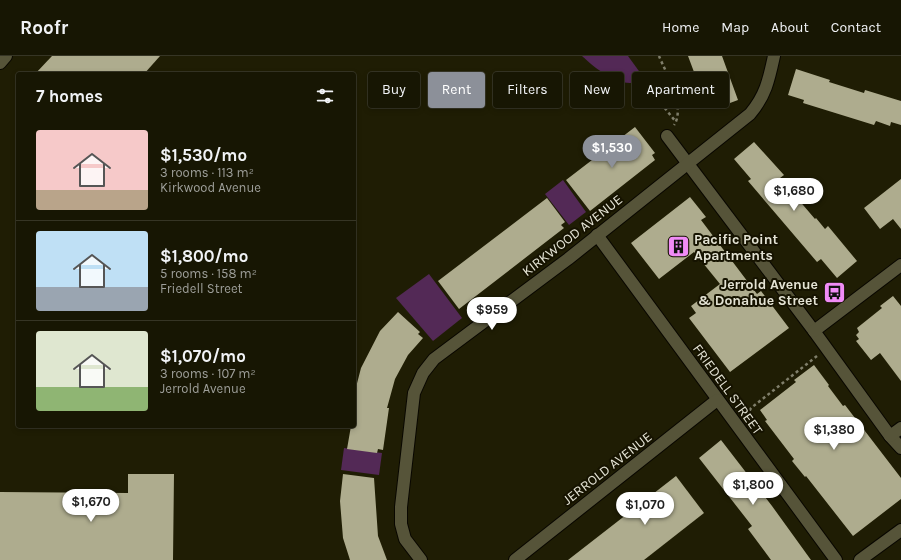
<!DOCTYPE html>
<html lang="en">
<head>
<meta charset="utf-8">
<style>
  body { margin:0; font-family:Karla,sans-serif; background:#242312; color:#f1f3f6; height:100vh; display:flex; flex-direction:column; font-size:15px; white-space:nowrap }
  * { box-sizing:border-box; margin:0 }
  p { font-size:13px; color:#9e9f9a }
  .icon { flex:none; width:22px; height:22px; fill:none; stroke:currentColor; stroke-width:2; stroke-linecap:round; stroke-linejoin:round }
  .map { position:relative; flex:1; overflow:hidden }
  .side { position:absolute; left:16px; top:16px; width:340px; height:356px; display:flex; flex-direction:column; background:#171603; border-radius:4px; box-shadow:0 2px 6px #0003,0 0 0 1px #363525 }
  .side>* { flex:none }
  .guide { position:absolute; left:368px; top:16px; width:380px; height:36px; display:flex; gap:8px }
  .price { position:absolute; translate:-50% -34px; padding:0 9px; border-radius:14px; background:#fff; color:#222; font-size:13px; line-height:26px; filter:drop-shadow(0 1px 2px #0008) }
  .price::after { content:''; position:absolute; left:50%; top:24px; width:12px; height:9px; margin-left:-6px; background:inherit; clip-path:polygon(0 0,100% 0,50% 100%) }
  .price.selected { background:#8c9099; color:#fff }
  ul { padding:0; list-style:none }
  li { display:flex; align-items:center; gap:12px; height:100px; padding:0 20px }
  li+li { border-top:1px solid #363525 }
  li span { display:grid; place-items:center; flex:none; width:112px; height:80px; border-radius:4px; color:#555 }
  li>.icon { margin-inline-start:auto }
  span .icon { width:48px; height:48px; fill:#fffc; stroke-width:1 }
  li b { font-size:17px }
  h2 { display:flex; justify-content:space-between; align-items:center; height:48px; padding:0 20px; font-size:17px }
  .pill { padding:0 14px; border-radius:4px; background:#171603; box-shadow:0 2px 6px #0003,0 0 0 1px #363525; font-size:14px; line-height:36px }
  .pill.selected { background:#8c9099; color:#fff }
  header { display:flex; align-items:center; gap:24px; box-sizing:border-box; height:56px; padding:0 20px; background:#171603; border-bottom:1px solid #363525 }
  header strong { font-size:19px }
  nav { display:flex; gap:22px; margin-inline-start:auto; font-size:14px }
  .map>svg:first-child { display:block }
  .green { fill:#532956 }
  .building { fill:#aeac8e }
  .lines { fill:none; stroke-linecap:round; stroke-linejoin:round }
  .minor-casing { stroke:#090700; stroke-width:14 }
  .path { stroke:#807f6b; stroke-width:2.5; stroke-dasharray:3 3; stroke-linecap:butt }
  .minor { stroke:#565439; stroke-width:12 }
  .labels { text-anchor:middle; stroke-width:4; stroke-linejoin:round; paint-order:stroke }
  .street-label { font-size:14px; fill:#e4e3d4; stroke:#161300 }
  .poi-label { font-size:14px; font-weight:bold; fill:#e4e3d4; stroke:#161300; text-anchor:start }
</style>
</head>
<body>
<header>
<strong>Roofr</strong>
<nav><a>Home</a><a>Map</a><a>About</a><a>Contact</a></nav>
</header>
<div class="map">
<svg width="901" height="504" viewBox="0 0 901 504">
  <rect width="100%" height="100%" fill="#1f1d04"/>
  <!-- green -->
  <g class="green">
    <path d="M582,0H628L644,22C625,38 595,12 582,0Z"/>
    <polygon points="563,124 586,156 569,169 545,138"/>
    <polygon points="429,218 462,262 433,285 396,242"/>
    <polygon points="344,392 382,397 379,419 341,414"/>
  </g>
  <!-- building -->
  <g class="building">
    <polygon points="52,0 160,0 144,18 35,18"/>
    <polygon points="688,0 722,0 738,44 714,53 705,30 700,32"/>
    <polygon points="796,13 830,24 829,26 864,37 865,34 901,45 901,69 891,66 890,70 876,65 874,69 803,47 804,44 788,39"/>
    <polygon points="635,71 655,97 652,99 655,104 590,155 566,124"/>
    <polygon points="754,86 784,119 780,122 815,163 816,162 825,173 828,170 857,205 837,222 821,203 817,206 748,125 751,123 734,103"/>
    <polygon points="901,123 901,173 893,163 880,173 864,152"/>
    <polygon points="690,141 706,161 701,164 757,238 761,235 789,272 730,316 689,262 696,257 691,250 720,228 694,196 659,223 631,187"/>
    <polygon points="547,142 565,166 561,169 564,172 459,253 438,225"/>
    <polygon points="893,240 901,250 901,325 880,297 871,304 856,285 859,283 856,279 859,276 857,272 882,252 880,250"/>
    <polygon points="398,256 420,276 418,278 423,282 408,299 395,323 387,352 389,352 383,394 378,393 377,397 347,393 351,370 354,370 354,339 361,312 380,275"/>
    <polygon points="814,309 829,329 828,330 843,350 845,349 901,422 901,443 853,480 806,420 805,421 792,405 794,403 765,365 767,364 760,354 796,326 794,324"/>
    <polygon points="721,384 772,450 811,504 771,504 748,473 752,470 699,402"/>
    <polygon points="128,418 174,418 173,504 0,504 0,436 128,437"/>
    <polygon points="343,418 374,422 378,480 387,504 350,504 343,482 340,445"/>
    <polygon points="676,420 704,457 644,504 568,504"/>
  </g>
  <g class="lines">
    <defs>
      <g id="minor">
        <polyline points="0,7 6,0"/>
        <polyline points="667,80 814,275 890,380 901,392"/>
        <polyline points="597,179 836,504"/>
        <polyline points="814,275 901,209"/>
        <polyline points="890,380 901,372"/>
        <path d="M421,504L405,483L401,468V451L414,337L423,317L434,303L568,203L750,58C766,39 769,23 774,0"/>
        <polyline points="515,504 717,344"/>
        <polyline points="860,504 901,474"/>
      </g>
    </defs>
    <!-- minor casing -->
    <use href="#minor" class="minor-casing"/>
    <!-- path -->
    <g class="path">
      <path d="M659,0C666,17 686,52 674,69"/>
      <polyline points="642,24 676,66"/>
      <polyline points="747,360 751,352 817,300"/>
    </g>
    <!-- minor -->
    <use href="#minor" class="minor"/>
  </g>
  <!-- icons -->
  <defs>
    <symbol id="building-square" viewBox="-11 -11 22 22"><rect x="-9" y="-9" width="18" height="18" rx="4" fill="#f08bf6" stroke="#161300"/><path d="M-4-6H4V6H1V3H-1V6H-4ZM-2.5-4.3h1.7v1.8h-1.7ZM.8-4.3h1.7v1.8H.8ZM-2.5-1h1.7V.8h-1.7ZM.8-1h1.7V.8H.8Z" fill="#111"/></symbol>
    <symbol id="bus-square" viewBox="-11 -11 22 22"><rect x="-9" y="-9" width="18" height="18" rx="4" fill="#f08bf6" stroke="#161300"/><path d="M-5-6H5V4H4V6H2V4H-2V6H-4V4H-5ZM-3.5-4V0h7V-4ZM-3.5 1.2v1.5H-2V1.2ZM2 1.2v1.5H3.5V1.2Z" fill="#111"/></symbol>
  </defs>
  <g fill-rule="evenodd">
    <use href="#building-square" x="666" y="178" width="25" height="25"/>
    <use href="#bus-square" x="822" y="224" width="25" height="25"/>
  </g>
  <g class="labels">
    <!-- street labels -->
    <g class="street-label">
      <text transform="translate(572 179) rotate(-38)" y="5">KIRKWOOD AVENUE</text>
      <text transform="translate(728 333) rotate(54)" y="5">FRIEDELL STREET</text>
      <text transform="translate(607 412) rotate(-38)" y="5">JERROLD AVENUE</text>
    </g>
    <!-- poi labels -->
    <g class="poi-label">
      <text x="694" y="188">Pacific Point<tspan x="694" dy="16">Apartments</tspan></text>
      <text x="818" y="233" text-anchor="end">Jerrold Avenue<tspan x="818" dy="16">&amp; Donahue Street</tspan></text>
    </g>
  </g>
</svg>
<b class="price selected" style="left:612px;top:113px">$1,530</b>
<b class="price" style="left:794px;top:156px">$1,680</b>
<b class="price" style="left:492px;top:275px">$959</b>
<b class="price" style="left:834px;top:395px">$1,380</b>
<b class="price" style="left:753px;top:450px">$1,800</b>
<b class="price" style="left:91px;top:467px">$1,670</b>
<b class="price" style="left:645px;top:470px">$1,070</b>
<div class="guide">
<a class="pill">Buy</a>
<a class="pill selected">Rent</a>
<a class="pill">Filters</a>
<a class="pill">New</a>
<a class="pill">Apartment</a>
</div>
<section class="side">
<h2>7 homes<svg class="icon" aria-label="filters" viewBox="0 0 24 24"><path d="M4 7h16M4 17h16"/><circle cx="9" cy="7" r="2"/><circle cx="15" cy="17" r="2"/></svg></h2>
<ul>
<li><span style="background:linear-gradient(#f6c9c9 75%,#b9a48a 0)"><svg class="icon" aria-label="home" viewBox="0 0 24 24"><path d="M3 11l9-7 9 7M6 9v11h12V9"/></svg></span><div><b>$1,530/mo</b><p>3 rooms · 113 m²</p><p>Kirkwood Avenue</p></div></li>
<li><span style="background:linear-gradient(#bfe0f5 70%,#9aa5b1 0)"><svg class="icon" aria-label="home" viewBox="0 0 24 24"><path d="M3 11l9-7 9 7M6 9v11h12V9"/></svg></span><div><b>$1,800/mo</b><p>5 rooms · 158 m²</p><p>Friedell Street</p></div></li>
<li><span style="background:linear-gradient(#dfe7d0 70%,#8fb573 0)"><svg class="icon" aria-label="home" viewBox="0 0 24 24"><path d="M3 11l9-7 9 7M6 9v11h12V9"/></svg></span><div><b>$1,070/mo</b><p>3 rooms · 107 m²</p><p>Jerrold Avenue</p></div></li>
</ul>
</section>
</div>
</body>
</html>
